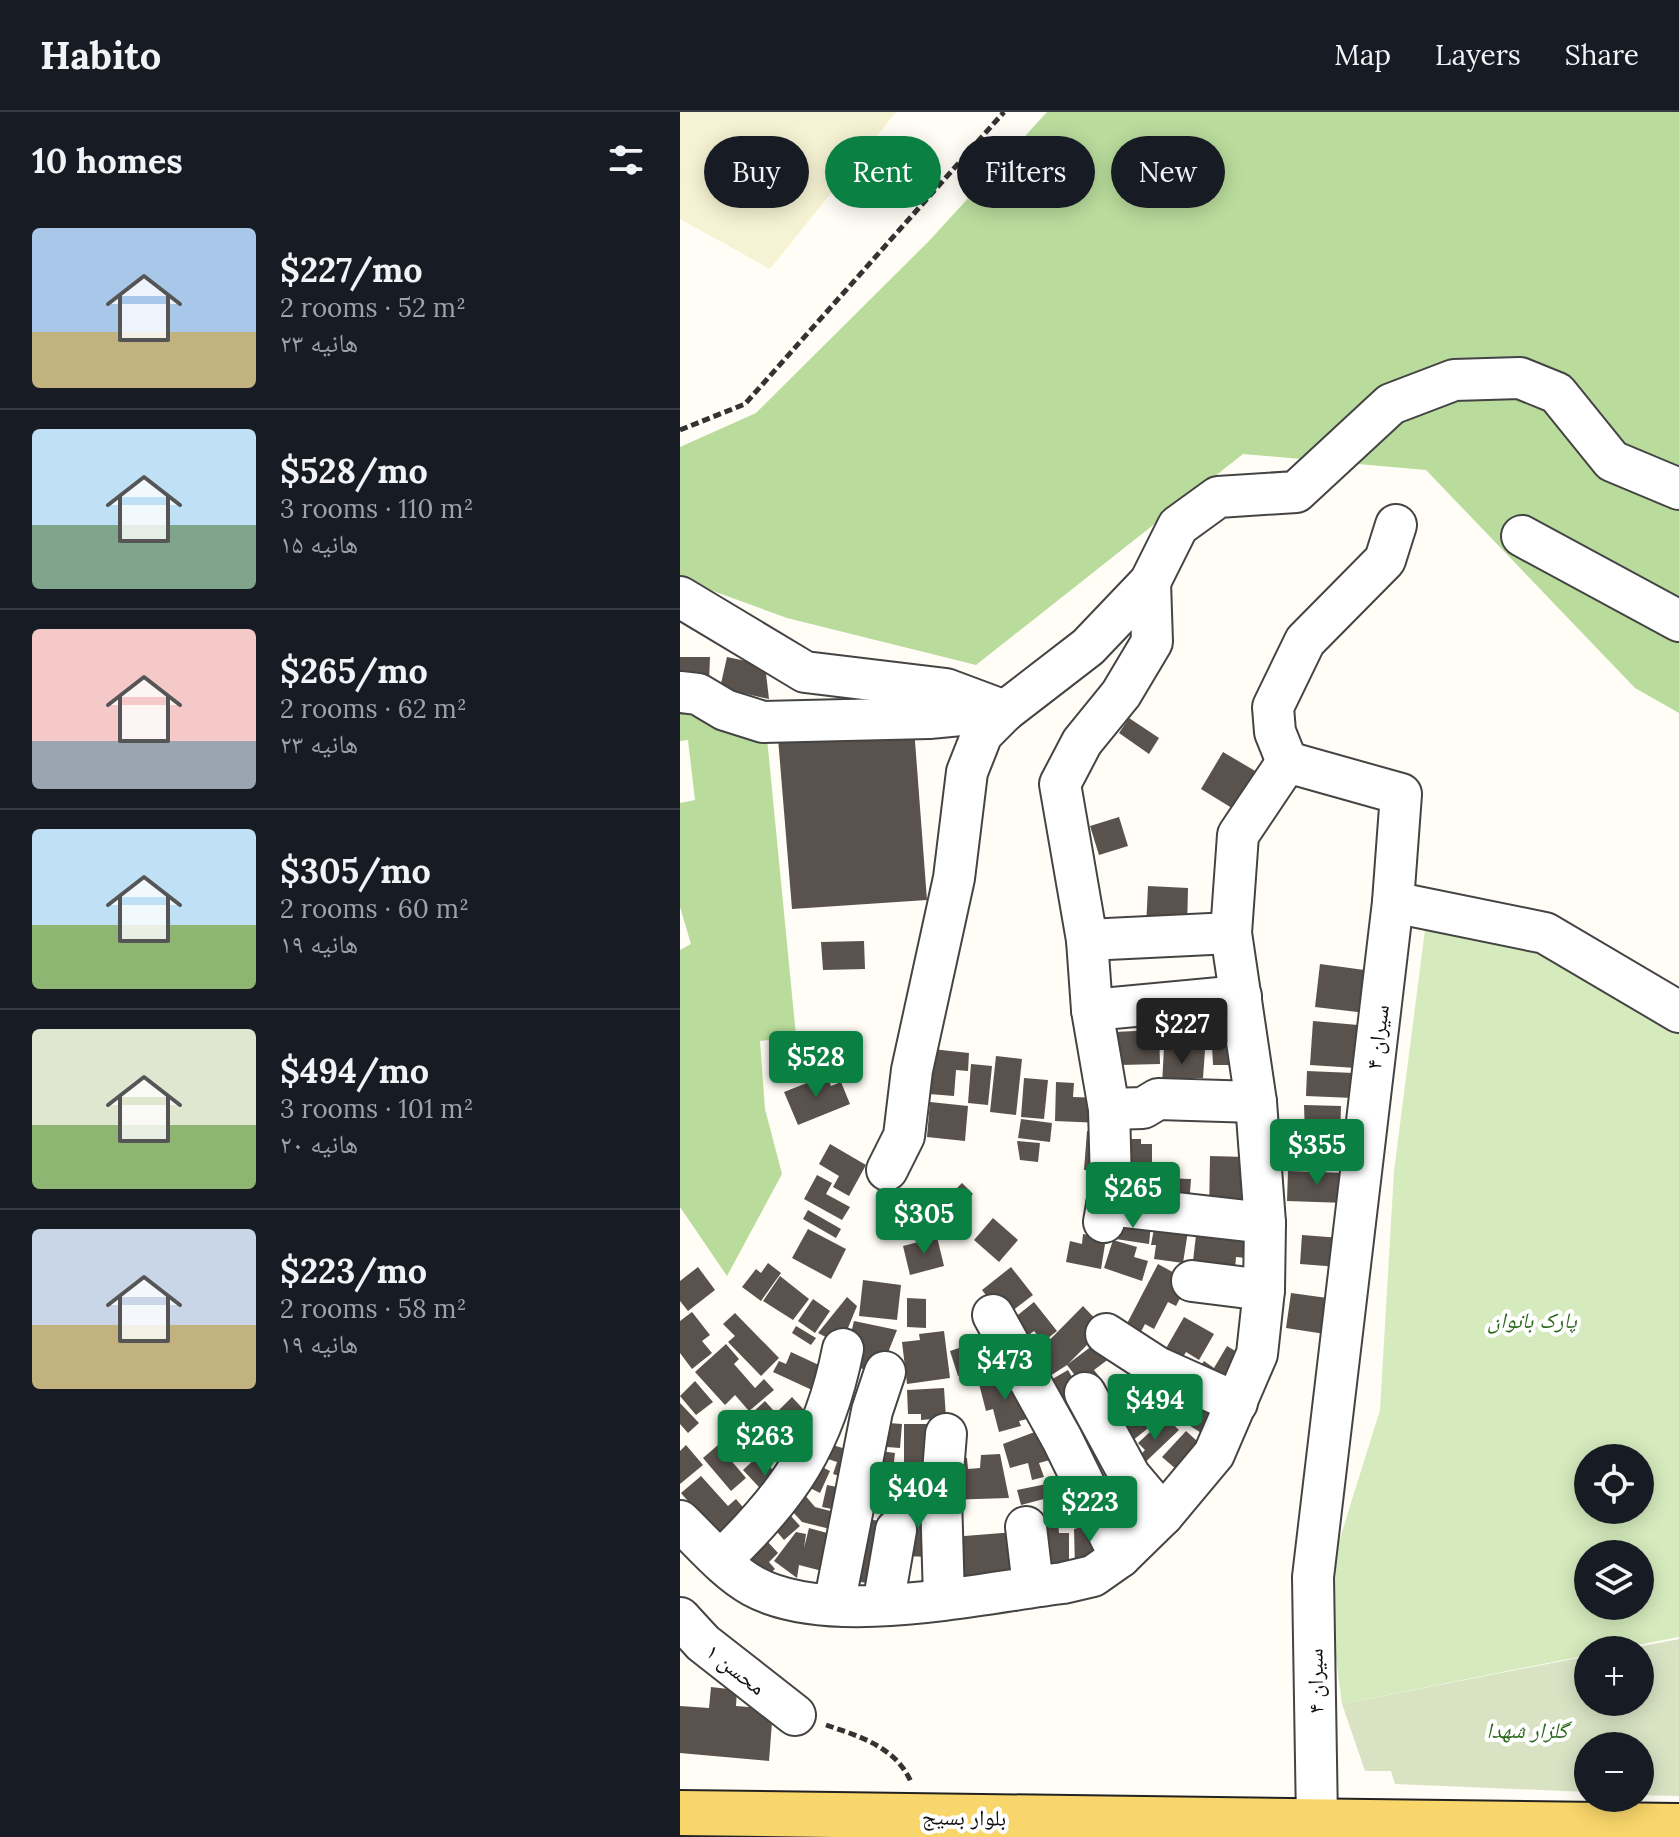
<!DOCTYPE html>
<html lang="en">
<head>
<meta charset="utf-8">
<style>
  body { margin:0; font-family:Lora,"Noto Naskh Arabic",serif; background:#20242c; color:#f1f3f6; height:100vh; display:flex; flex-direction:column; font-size:30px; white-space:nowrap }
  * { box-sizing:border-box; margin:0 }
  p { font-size:26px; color:#9ea1a6 }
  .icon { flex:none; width:44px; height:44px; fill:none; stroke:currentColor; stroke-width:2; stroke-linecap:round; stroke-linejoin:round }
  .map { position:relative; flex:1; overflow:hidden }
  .details { display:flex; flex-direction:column; background:#171b24; width:680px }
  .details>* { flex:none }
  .top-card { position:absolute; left:24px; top:24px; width:760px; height:72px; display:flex; gap:16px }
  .controls { position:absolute; left:894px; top:1332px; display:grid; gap:16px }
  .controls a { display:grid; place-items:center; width:80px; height:80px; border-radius:50%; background:#171b24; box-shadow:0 4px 20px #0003; font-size:40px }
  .price { position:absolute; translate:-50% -68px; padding:0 18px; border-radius:8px; background:#0b8043; color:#fff; font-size:26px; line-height:52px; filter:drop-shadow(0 2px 4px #0008) }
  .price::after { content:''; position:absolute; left:50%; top:48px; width:24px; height:18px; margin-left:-12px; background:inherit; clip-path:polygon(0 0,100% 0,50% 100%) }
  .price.active { background:#222; color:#fff }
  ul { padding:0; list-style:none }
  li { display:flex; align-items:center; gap:24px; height:200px; padding:0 32px }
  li+li { border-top:2px solid #363941 }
  li span { display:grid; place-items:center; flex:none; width:224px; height:160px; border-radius:8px; color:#555 }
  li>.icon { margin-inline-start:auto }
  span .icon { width:96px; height:96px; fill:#fffc; stroke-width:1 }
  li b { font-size:34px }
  h2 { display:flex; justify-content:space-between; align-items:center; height:96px; padding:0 32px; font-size:34px }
  .pill { padding:0 28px; border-radius:36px; background:#171b24; box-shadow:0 4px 20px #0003; font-size:28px; line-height:72px }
  .pill.active { background:#0b8043; color:#fff }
  header { display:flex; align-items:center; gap:48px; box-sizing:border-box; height:112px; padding:0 40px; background:#171b24; border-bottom:2px solid #363941 }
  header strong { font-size:38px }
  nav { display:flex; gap:44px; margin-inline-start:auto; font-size:28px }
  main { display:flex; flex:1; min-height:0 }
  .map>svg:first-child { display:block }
  .farmland { fill:#f6f3d4 }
  .green { fill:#d5ebbd; fill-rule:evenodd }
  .forest { fill:#b9dc9c }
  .cemetery { fill:#d9e3c4 }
  .building { fill:#5a524d }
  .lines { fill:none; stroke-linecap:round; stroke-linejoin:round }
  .minor-casing { stroke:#444; stroke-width:44 }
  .major-casing { stroke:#222; stroke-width:48 }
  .path { stroke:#333; stroke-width:5; stroke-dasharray:8 4; stroke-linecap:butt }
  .minor { stroke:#fff; stroke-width:40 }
  .major { stroke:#f9d66b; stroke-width:44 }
  .labels { text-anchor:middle; stroke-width:8; stroke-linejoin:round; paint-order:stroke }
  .street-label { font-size:22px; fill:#111; stroke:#fff }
  .park-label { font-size:22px; font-style:italic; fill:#2f6b1f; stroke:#fff }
</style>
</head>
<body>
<header>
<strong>Habito</strong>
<nav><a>Map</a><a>Layers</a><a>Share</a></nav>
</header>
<main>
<section class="details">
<h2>10 homes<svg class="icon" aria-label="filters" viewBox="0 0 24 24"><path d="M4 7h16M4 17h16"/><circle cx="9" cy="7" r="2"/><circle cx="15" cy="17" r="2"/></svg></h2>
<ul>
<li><span style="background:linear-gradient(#a9c7e8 65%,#c2b280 0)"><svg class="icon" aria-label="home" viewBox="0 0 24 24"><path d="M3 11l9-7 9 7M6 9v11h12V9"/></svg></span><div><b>$227/mo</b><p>2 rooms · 52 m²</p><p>هانیه ۲۳</p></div></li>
<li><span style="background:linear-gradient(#bfe0f5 60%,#7fa58c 0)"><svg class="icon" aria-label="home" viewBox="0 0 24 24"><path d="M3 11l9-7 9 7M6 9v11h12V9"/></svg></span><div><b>$528/mo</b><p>3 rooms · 110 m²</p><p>هانیه ۱۵</p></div></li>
<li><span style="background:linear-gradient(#f6c9c9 70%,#9aa5b1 0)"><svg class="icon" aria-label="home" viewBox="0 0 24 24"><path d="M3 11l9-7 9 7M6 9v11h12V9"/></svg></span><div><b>$265/mo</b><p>2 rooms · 62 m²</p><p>هانیه ۲۳</p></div></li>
<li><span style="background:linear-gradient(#bfe0f5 60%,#8fb573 0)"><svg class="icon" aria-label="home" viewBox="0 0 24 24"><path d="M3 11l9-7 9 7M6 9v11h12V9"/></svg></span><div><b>$305/mo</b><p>2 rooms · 60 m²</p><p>هانیه ۱۹</p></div></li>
<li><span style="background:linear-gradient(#dfe7d0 60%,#8fb573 0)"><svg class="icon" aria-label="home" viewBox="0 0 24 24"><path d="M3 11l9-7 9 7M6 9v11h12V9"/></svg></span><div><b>$494/mo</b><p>3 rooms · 101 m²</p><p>هانیه ۲۰</p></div></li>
<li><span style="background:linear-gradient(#c9d6e8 60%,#c2b280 0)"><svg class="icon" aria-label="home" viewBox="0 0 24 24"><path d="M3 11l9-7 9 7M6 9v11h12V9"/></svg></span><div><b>$223/mo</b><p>2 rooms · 58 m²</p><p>هانیه ۱۹</p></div></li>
</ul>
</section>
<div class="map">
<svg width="999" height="1725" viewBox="0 0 999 1725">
  <rect width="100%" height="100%" fill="#fffdf5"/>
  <!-- farmland -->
  <polygon class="farmland" points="0,0 216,0 90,157 0,107"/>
  <!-- green -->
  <path class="green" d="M746,810L865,843L999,921V1525L931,1538H908V1543L662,1592L646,1471L700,1298L714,1059ZM908,1346H960V1398H908ZM908,1442H960V1494H908Z"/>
  <!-- forest -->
  <g class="forest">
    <polygon points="367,0 999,0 999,601 955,576 746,358 563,342 296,553 107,506 0,467 0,335 76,301 249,129"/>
    <polygon points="0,594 87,626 116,924 80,929 85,997 102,1062 47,1164 0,1095 0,838 11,832 0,795 0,691 15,688 8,628 0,629"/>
  </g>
  <!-- cemetery -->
  <polygon class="cemetery" points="999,1527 999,1684 960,1683 960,1634 908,1634 908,1680 715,1672 711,1659 685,1659 662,1592 908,1544 908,1590 960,1590 960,1538 942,1538"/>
  <!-- building -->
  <g class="building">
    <polygon points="0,545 30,545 29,570 0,569"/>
    <polygon points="47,545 85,553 89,587 40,576"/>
    <polygon points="449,606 479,626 469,642 439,621"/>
    <polygon points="234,616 247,788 112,797 98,626"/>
    <polygon points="543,640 582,663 560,701 521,677"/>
    <polygon points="439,705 448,734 419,743 410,714"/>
    <polygon points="468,774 508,776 507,818 466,816"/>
    <polygon points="184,829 185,857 143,858 141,830"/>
    <polygon points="640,852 692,859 686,901 635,895"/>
    <polygon points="633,909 678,913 676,956 630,953"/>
    <polygon points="479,918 480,952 441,953 440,940 434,940 433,920"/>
    <polygon points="564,932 565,953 533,953 532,933"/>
    <polygon points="484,935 525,938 523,966 509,966 509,975 482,973"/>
    <polygon points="252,937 289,941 288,959 276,958 274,984 249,982"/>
    <polygon points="316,944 342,947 336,1003 310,1000"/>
    <polygon points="291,952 312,954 308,993 288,991"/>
    <polygon points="627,959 674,961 673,986 626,984"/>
    <polygon points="147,963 151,974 161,970 170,992 118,1013 104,980"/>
    <polygon points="344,966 368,968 364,1007 341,1005"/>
    <polygon points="376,970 394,971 393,985 422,986 421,1011 375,1009"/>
    <polygon points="250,990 288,994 285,1029 247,1025"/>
    <polygon points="624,993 661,994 660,1029 673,1030 673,1057 626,1055"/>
    <polygon points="341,1007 372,1011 370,1030 338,1026"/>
    <polygon points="407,1019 424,1020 422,1059 404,1058"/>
    <polygon points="435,1027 461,1027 461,1032 472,1032 472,1062 435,1062"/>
    <polygon points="337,1029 360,1031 358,1050 340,1048"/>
    <polygon points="150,1032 186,1053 169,1084 153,1075 159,1064 139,1052"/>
    <polygon points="530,1044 566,1045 565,1104 529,1103"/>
    <polygon points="608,1059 667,1061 666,1091 607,1089"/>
    <polygon points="137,1063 152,1071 146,1082 170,1095 162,1108 124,1087"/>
    <polygon points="437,1066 477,1068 477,1092 436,1091"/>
    <polygon points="483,1066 511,1067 509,1094 482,1092"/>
    <polygon points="282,1071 293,1082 268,1106 258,1095"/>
    <polygon points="128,1098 161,1117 156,1126 123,1107"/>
    <polygon points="477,1100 510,1106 503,1151 474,1147 476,1133 471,1133"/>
    <polygon points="472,1103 469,1132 429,1126 431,1113"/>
    <polygon points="313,1106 338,1128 319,1150 294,1128"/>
    <polygon points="517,1114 581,1121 578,1147 556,1145 555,1157 512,1158"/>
    <polygon points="128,1117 166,1137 151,1167 112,1146"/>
    <polygon points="403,1122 426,1126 421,1157 386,1150 390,1129 402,1132"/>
    <polygon points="622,1123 661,1126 659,1155 620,1152"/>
    <polygon points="257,1125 264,1154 230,1163 223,1134"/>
    <polygon points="433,1128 457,1135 454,1145 468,1149 462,1169 424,1156"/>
    <polygon points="88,1151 101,1161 81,1189 62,1175 76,1157 81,1161"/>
    <polygon points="478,1152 509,1169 496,1194 488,1190 474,1217 465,1212 454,1233 440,1225"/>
    <polygon points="18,1155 35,1178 8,1199 0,1189 0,1169"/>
    <polygon points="331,1155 353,1183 323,1206 302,1178"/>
    <polygon points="100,1164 129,1187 113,1208 83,1189"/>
    <polygon points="183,1168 221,1173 217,1208 179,1204"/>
    <polygon points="611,1181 662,1188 658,1224 606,1216"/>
    <polygon points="167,1185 177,1194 161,1233 138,1221"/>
    <polygon points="227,1186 246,1187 246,1216 227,1215"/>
    <polygon points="133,1187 150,1199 135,1221 118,1209"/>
    <polygon points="354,1190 377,1219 363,1230 354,1219 337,1232 323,1215"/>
    <polygon points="403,1194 424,1216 388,1252 425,1224 438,1240 414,1258 425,1272 410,1283 387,1253 370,1264 363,1257 344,1254"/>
    <polygon points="12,1200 30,1223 22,1229 32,1241 12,1257 0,1241 0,1209"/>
    <polygon points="55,1201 99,1246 81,1264 48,1230 55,1224 43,1212"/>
    <polygon points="504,1205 534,1222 519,1248 506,1240 497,1255 481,1245"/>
    <polygon points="174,1209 217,1218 199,1263 164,1250"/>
    <polygon points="116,1214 136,1226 131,1233 112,1221"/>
    <polygon points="264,1219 270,1266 227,1272 222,1230 240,1228 239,1222"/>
    <polygon points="317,1219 330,1248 278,1264 270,1239 285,1234 281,1225"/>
    <polygon points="46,1232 59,1247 54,1252 75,1276 84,1267 94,1278 69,1299 55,1283 45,1293 15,1260"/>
    <polygon points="547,1234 567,1246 545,1281 515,1262 524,1249 534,1256"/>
    <polygon points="111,1240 156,1261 145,1284 93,1260 99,1249 106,1252"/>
    <polygon points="465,1250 479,1266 455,1289 441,1273"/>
    <polygon points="321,1256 359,1304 339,1309 341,1314 319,1320 313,1297 306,1299 298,1268 323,1262"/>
    <polygon points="388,1258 401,1280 368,1298 362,1273"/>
    <polygon points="15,1269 33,1290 16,1303 0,1284"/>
    <polygon points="433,1273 453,1294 442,1304 437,1297 428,1304 415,1290"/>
    <polygon points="264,1276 266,1306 241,1308 241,1302 228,1302 227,1278"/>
    <polygon points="519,1276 550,1296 531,1327 499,1307"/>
    <polygon points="112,1285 124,1298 109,1312 97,1300"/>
    <polygon points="85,1289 101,1307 91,1315 102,1327 109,1320 125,1339 110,1359 83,1330 69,1342 50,1321"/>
    <polygon points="0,1291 19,1311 8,1321 0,1312"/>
    <polygon points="459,1296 472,1313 452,1329 441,1311"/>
    <polygon points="486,1305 499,1318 456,1359 450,1353 465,1338 458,1331"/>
    <polygon points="195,1310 222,1312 220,1336 193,1334"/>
    <rect x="224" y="1312" width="25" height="46"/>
    <polygon points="368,1315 377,1346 359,1351 364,1365 352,1368 348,1351 330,1356 323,1332"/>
    <polygon points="506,1319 527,1338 504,1364 482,1345"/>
    <polygon points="137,1328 172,1339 163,1365 153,1362 157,1350 133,1342"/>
    <polygon points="6,1333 23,1353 0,1372 0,1339"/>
    <polygon points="38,1333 66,1366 51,1379 23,1346"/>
    <polygon points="187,1337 215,1341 212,1367 184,1363"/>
    <polygon points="320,1342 329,1386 265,1388 268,1345 287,1346 288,1357 300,1356 301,1343"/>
    <polygon points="79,1343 107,1373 91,1388 63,1358"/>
    <polygon points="128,1348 150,1359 140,1381 118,1370"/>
    <polygon points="21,1364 48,1394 56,1387 77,1412 48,1436 1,1381"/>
    <polygon points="396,1366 409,1400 387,1404 379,1383 341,1393 337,1378"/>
    <polygon points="179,1371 213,1376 210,1397 176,1392"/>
    <polygon points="147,1373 172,1378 167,1400 142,1395"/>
    <polygon points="449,1374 463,1392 432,1416 418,1398"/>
    <polygon points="118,1375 135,1395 158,1401 154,1418 122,1410 103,1389"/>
    <polygon points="219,1391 259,1393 256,1445 218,1444"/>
    <polygon points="100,1392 120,1414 104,1428 86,1407"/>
    <polygon points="174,1405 213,1411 203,1474 164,1467"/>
    <polygon points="378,1409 379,1421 389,1421 389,1457 357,1456 351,1416"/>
    <polygon points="419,1410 430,1443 395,1455 394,1417"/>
    <polygon points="129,1416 165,1426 146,1460 119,1453 117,1466 94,1449 116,1420 126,1422 124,1436"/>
    <polygon points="76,1417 98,1441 89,1450 95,1457 84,1467 55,1437"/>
    <polygon points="346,1419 349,1461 276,1473 272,1425"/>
    <polygon points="31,1575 57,1578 56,1594 93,1597 89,1649 0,1641 0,1594 29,1596"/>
  </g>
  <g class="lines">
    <defs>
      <g id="minor">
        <polyline points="842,424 999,509"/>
        <polyline points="0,485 125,560 266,577 325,599"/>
        <polyline points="0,580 18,582 45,598 83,610 249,606 313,600"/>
        <polyline points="713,790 865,821 999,900"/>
        <polyline points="407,828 551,821"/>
        <polyline points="412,898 561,884"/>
        <polyline points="429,997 463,996 478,987 576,990"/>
        <polyline points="207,1058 224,1024 232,958 274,766 287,660 302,622 325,599 408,535 470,470 498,414 538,385 616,380 711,292 774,268 840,266 877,281 932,349 999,377"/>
        <polyline points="427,1093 585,1111"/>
        <polyline points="424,1110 431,1071 429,997 412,898 407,828 380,672 402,630 441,582 472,530 470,470"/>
        <polyline points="512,1169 584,1178"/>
        <polyline points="313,1203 382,1327 440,1445"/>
        <polyline points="426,1222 477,1255 557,1291"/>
        <polyline points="405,1281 450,1364 483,1403"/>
        <path d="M0,1409C22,1430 46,1459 73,1474C149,1516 300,1481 383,1471L413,1464L440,1445L483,1403L534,1342L577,1242L584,1178L585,1111L576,990L551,821L558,723L607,650"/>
        <polyline points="346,1415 353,1474"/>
        <path d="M41,1448C110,1382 144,1332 163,1237"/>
        <polyline points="264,1486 261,1385 266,1322"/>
        <polyline points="154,1493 192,1299 205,1260"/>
        <polyline points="203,1493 216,1418"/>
        <polyline points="0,1506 23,1531 115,1603"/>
        <polyline points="637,1709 633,1465 713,790 721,682 607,650 595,620 593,595 625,529 705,448 716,413"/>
      </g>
      <polyline id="major" points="0,1701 999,1714"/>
    </defs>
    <!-- minor casing -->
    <use href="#minor" class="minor-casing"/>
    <!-- major casing -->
    <use href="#major" class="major-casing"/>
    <!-- path -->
    <g class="path">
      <polyline points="0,318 65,292 324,0"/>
      <path d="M146,1613C179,1624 216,1635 231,1670"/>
    </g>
    <!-- minor -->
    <use href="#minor" class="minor"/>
    <!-- major -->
    <use href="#major" class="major"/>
  </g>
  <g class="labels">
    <!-- street labels -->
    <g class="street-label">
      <text transform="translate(697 925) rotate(-83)" y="8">سیران ۴</text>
      <text transform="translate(56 1557) rotate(38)" y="8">محسن ۱</text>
      <text transform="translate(635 1569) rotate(-91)" y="8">سیران ۴</text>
      <text transform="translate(284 1705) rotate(1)" y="8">بلوار بسیج</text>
    </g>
    <!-- park labels -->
    <g class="park-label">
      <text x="852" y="1216">پارک بانوان</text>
      <text x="847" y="1626">گلزار شهدا</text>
    </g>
  </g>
</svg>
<div class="controls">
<a><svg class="icon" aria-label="locate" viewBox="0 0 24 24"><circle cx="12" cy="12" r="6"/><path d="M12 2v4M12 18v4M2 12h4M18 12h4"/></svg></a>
<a><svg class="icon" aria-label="layers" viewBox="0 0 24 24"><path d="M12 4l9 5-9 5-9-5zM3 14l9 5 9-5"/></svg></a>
<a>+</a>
<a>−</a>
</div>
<b class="price active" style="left:502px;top:954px">$227</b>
<b class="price" style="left:136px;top:987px">$528</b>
<b class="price" style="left:637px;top:1075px">$355</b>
<b class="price" style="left:453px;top:1118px">$265</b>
<b class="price" style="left:244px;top:1144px">$305</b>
<b class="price" style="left:325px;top:1290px">$473</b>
<b class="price" style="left:475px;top:1330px">$494</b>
<b class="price" style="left:85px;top:1366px">$263</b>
<b class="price" style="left:238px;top:1418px">$404</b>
<b class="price" style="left:410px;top:1432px">$223</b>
<div class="top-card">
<a class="pill">Buy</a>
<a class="pill active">Rent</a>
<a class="pill">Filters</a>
<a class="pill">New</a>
</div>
</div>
</main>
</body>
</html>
